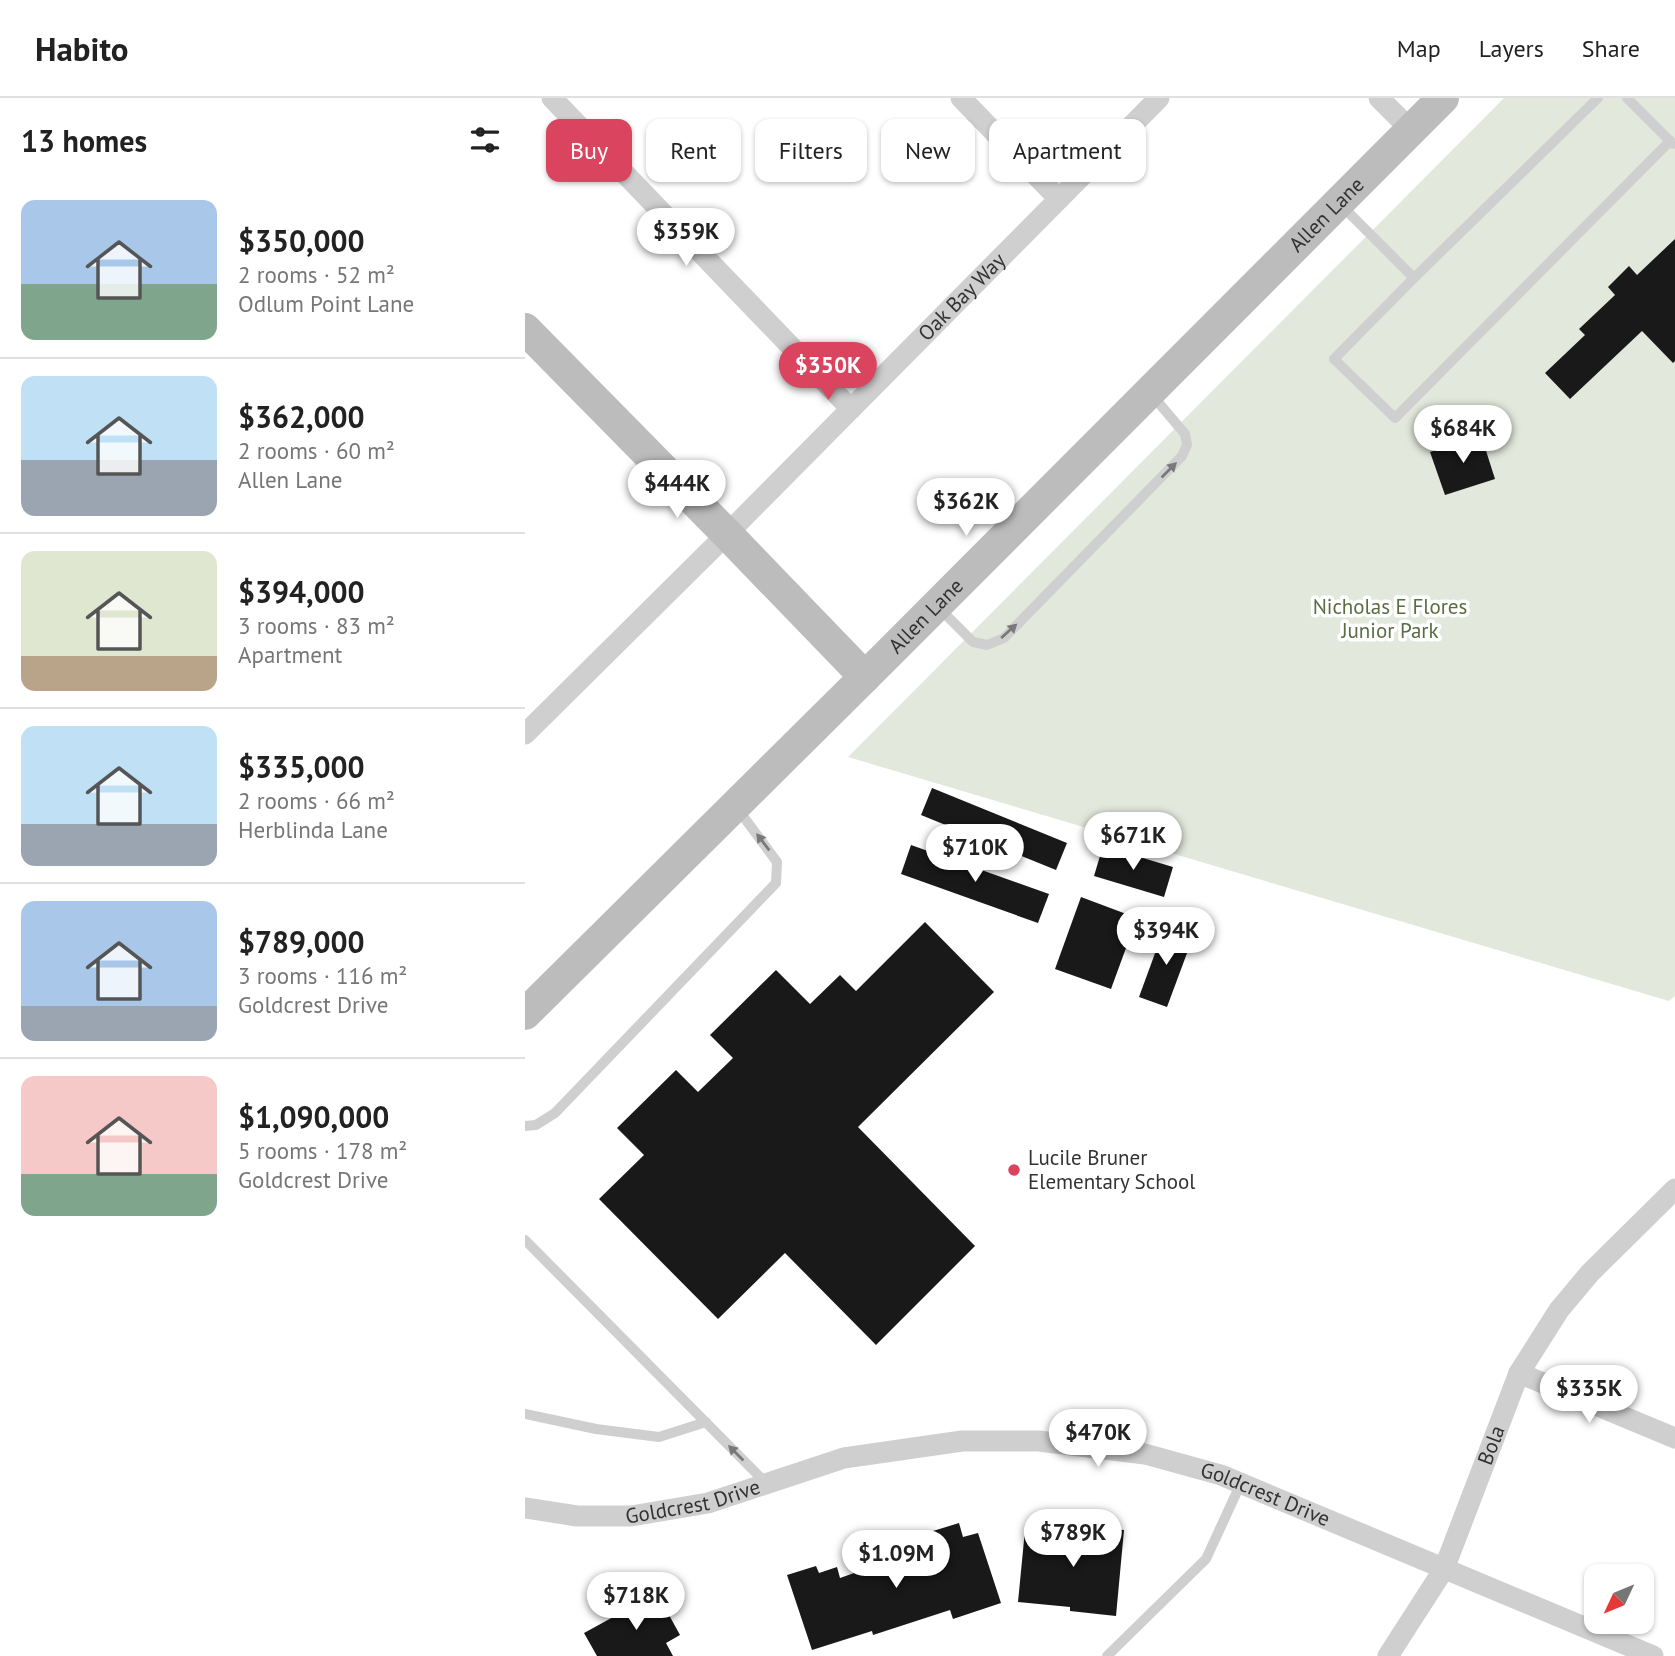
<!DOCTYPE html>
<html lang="en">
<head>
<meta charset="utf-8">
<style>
  body { margin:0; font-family:"PT Sans",sans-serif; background:#f6f6f6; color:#222; height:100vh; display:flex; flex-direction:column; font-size:26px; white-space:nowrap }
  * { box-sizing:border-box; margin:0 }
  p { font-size:23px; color:#767676 }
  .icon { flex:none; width:38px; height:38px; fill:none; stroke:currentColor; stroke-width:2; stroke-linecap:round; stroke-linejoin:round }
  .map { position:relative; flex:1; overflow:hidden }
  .sheet { display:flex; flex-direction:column; background:#fff; width:525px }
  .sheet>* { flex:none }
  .top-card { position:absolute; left:21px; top:21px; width:665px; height:63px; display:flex; gap:14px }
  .needle { width:46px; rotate:226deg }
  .tools { position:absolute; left:1059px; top:1466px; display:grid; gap:14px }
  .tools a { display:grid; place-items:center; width:70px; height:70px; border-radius:14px; background:#fff; box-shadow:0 2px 5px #0004; font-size:35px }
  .price { position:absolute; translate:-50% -60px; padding:0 16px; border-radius:24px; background:#fff; color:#222; font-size:23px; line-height:46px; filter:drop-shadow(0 2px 4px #0008) }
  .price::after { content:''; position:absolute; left:50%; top:42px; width:21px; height:16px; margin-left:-10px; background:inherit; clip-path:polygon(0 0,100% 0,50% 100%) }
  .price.selected { background:#da445e; color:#fff }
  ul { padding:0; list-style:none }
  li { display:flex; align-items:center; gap:21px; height:175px; padding:0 21px }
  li+li { border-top:2px solid #e0e0e0 }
  li span { display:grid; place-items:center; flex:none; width:196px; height:140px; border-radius:14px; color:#555 }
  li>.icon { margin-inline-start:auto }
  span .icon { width:84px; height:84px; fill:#fffc; stroke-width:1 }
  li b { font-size:30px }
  h2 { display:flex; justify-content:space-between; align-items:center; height:84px; padding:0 21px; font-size:30px }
  .pill { padding:0 24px; border-radius:14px; background:#fff; box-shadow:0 2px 5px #0004; font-size:24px; line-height:63px }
  .pill.selected { background:#da445e; color:#fff }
  header { display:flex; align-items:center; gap:42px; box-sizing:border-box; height:98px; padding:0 35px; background:#fff; border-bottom:2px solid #e0e0e0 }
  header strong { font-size:33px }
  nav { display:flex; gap:38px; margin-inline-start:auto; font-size:24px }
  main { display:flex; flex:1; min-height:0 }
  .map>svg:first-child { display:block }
  .green { fill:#e3e8dc }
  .building { fill:#191919 }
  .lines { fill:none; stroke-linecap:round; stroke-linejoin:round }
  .lane { stroke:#cfcfcf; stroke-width:10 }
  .street { stroke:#cfcfcf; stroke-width:21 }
  .secondary { stroke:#bcbcbc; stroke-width:32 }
  .oneway { fill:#797979 }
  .poi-dot { fill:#da445e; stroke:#fff; stroke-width:2.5 }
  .labels { text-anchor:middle; stroke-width:7; stroke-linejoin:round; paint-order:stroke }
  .street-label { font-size:21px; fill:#323232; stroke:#fff }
  .park-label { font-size:21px; fill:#5a6c42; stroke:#fff }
  .poi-label { font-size:21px; fill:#323232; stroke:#fff; text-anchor:start }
</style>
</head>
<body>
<header>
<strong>Habito</strong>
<nav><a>Map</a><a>Layers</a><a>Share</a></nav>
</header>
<main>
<section class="sheet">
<h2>13 homes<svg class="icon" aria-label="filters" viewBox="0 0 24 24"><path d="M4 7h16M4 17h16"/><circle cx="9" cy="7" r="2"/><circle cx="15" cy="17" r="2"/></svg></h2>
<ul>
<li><span style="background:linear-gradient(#a9c7e8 60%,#7fa58c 0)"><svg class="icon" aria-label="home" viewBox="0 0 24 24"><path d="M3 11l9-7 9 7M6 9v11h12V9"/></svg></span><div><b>$350,000</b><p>2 rooms · 52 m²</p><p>Odlum Point Lane</p></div></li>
<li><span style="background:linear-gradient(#bfe0f5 60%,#9aa5b1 0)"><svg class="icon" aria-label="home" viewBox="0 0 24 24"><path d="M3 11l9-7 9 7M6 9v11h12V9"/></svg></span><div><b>$362,000</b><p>2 rooms · 60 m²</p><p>Allen Lane</p></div></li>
<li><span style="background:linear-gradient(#dfe7d0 75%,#b9a48a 0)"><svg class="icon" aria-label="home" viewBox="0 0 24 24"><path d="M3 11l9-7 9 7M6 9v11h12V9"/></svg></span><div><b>$394,000</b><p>3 rooms · 83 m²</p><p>Apartment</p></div></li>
<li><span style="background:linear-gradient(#bfe0f5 70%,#9aa5b1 0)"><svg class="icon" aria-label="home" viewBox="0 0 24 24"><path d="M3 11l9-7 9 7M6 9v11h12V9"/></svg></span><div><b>$335,000</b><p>2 rooms · 66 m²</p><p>Herblinda Lane</p></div></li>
<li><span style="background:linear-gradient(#a9c7e8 75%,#9aa5b1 0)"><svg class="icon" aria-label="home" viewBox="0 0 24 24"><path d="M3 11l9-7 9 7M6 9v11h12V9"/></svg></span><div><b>$789,000</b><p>3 rooms · 116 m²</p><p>Goldcrest Drive</p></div></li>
<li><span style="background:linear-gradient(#f6c9c9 70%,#7fa58c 0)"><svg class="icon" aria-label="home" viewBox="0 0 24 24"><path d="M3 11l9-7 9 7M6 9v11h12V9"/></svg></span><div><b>$1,090,000</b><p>5 rooms · 178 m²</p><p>Goldcrest Drive</p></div></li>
</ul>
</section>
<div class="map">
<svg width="1150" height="1558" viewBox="0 0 1150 1558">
  <rect width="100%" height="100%" fill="#fff"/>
  <!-- green -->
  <polygon class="green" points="979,0 1150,0 1150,898 1144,903 323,659"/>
  <!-- building -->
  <g class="building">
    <polygon points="1150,141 1150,263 1148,265 1117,233 1045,301 1020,275 1060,237 1054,231 1090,197 1083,189 1104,168 1112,177"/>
    <polygon points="956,337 970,381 920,397 905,354"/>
    <polygon points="407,690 542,745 531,772 396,717"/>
    <polygon points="386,747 524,796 513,825 376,776"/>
    <polygon points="578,748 648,769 639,799 569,778"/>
    <polygon points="556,799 612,820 586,891 530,871"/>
    <polygon points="400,824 469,894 333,1029 450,1148 351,1247 260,1155 193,1221 74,1101 119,1057 92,1030 151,972 173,994 208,960 185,937 251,872 285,906 315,877 331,893"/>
    <polygon points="640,828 668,839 642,909 614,899"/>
    <polygon points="434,1425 438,1439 453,1435 476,1505 428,1521 425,1512 348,1537 347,1533 287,1552 262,1477 291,1468 294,1475 312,1469 315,1480 332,1474 329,1466 392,1446 397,1461 415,1455 408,1433"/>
    <polygon points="548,1428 599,1432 591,1518 545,1513 545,1509 493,1504 500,1432 547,1436"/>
    <polygon points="132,1495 155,1537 141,1545 148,1558 72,1558 59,1535"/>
  </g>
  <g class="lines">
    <!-- lane -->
    <g class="lane">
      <polyline points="1102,0 1148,46"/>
      <polyline points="816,107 889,180 1073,0"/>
      <polyline points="889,180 809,261 870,320 1145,43"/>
      <polyline points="413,509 448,544 462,547 479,540 657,358 662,347 660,336 627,297"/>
      <polyline points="0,1028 11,1027 30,1015 251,785 252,764 212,710"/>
      <polyline points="0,1142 241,1385"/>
      <polyline points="0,1316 71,1331 134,1339 181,1324"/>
      <polyline points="582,1558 681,1461 716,1385"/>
    </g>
    <!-- street -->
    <g class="street">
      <polyline points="27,0 326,311"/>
      <polyline points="436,0 534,101"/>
      <polyline points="854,0 886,32"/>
      <path id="s1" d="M0,636L202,436L634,0"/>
      <polyline points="994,1275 1150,1340"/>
      <path id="s2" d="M0,1410L52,1418H106L183,1405L319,1360L437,1343H514L620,1356L696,1377L1128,1558"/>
      <path id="s3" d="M863,1558L919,1471L994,1275L1034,1212L1065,1175L1150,1091"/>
    </g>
    <!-- secondary -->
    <g class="secondary">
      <polyline points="0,231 202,436 340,579"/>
      <path id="s4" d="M0,916L357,562L918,0"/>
    </g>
  </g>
  <!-- one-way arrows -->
  <defs><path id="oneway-solid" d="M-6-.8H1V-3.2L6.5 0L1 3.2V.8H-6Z" transform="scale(1.75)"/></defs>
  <g class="oneway">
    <use href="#oneway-solid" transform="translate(644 372) rotate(-45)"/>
    <use href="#oneway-solid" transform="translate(484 533) rotate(-42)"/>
    <use href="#oneway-solid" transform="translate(238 744) rotate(-127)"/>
    <use href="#oneway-solid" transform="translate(211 1355) rotate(-135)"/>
  </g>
  <!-- markers -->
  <circle class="poi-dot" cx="489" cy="1072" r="7"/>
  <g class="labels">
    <!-- street labels -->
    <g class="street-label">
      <text dy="7" stroke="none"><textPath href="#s4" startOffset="1132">Allen Lane</textPath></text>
      <text dy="7" stroke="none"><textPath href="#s1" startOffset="618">Oak Bay Way</textPath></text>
      <text dy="7" stroke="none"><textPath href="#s4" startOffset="565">Allen Lane</textPath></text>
      <text dy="7" stroke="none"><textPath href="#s3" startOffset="236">Bola</textPath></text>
      <text dy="7" stroke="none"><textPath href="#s2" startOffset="758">Goldcrest Drive</textPath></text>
      <text dy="7" stroke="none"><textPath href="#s2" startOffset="170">Goldcrest Drive</textPath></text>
    </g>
    <!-- park labels -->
    <g class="park-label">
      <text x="865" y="516">Nicholas E Flores<tspan x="865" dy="24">Junior Park</tspan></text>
    </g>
    <!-- poi labels -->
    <g class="poi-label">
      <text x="503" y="1067">Lucile Bruner<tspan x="503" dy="24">Elementary School</tspan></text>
    </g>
  </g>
</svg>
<div class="tools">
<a><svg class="needle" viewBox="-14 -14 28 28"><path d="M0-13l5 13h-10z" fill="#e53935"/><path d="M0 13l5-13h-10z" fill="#767676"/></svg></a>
</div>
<b class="price" style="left:161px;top:170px">$359K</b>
<b class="price selected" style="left:303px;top:304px">$350K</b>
<b class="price" style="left:938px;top:367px">$684K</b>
<b class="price" style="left:152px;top:422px">$444K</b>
<b class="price" style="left:441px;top:440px">$362K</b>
<b class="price" style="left:608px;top:774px">$671K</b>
<b class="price" style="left:450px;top:786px">$710K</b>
<b class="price" style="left:641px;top:869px">$394K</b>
<b class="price" style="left:1064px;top:1327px">$335K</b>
<b class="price" style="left:573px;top:1371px">$470K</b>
<b class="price" style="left:548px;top:1471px">$789K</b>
<b class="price" style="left:371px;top:1492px">$1.09M</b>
<b class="price" style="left:111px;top:1534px">$718K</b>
<div class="top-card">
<a class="pill selected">Buy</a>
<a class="pill">Rent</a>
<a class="pill">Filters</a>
<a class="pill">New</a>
<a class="pill">Apartment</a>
</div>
</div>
</main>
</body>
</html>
